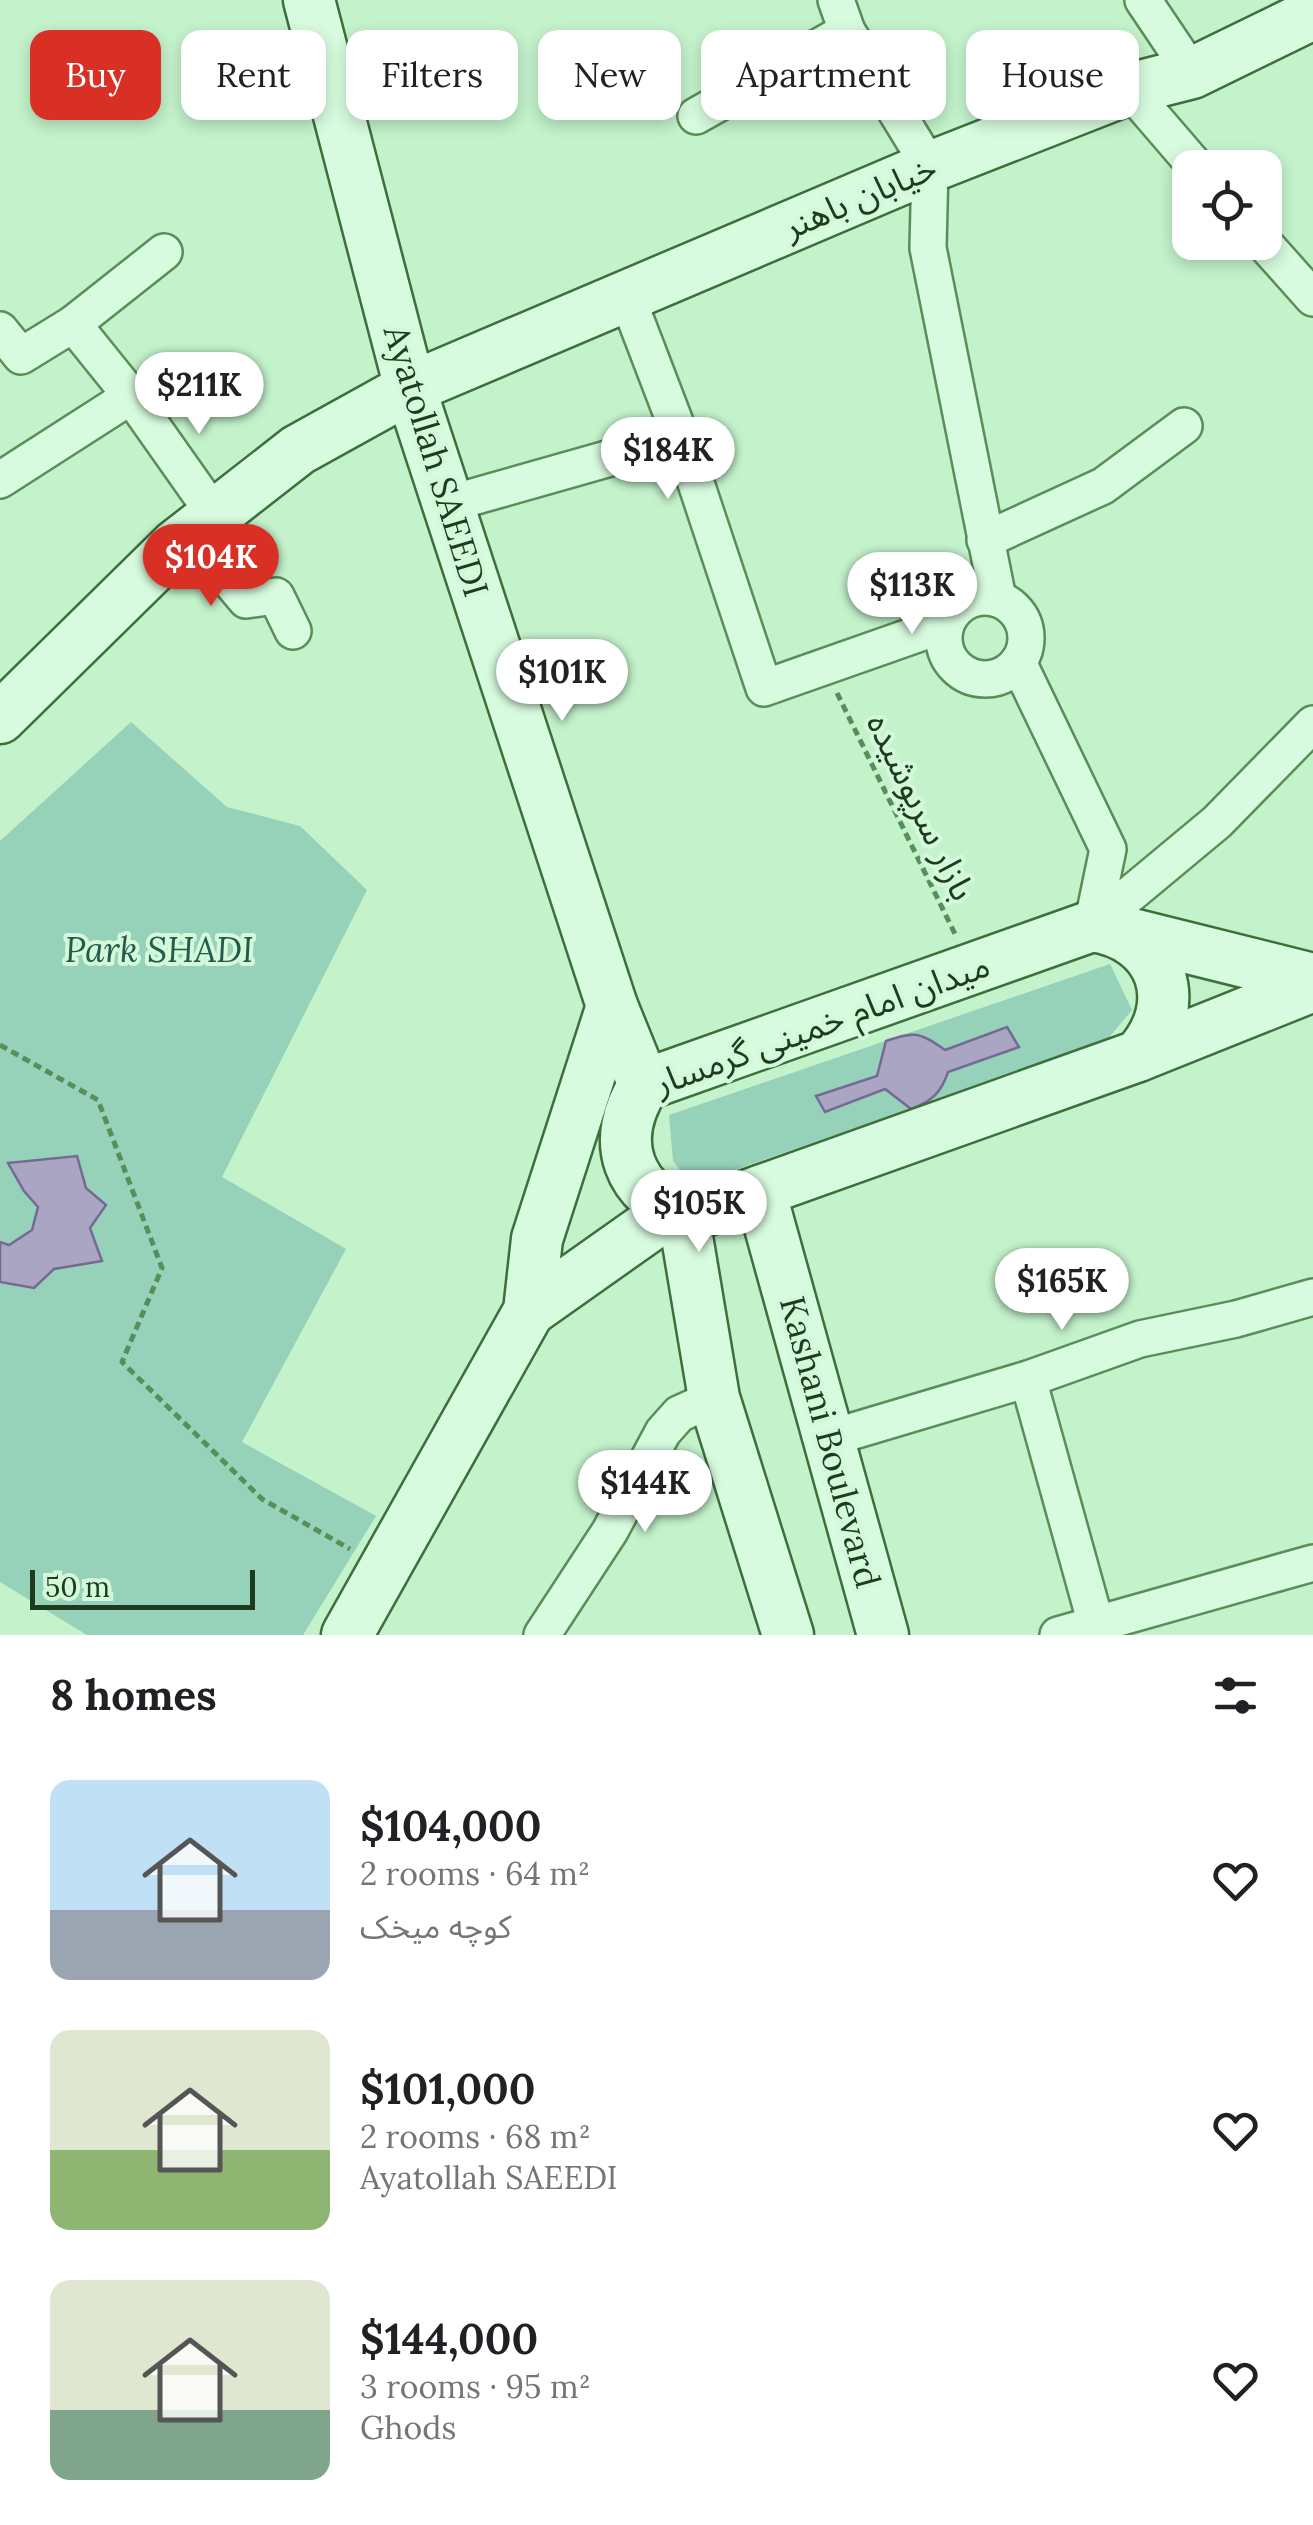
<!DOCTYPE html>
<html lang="en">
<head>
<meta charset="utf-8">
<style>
  body { margin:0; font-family:Lora,"Noto Sans Arabic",serif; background:#f6f6f6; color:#202124; height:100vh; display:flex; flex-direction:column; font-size:38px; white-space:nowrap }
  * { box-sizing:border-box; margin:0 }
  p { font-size:32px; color:#757577 }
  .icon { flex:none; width:55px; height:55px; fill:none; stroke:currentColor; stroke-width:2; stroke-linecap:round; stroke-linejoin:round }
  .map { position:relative; height:1635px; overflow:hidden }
  .sheet { display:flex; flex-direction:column; background:#fff; flex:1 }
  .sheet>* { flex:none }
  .banner { position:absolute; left:30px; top:30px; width:1255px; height:90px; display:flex; gap:20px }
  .controls { position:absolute; left:1172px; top:150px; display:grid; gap:20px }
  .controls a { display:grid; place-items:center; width:110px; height:110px; border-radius:20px; background:#fff; box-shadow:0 5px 15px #0003; font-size:50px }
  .scale { position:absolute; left:30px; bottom:25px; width:225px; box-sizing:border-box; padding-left:10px; border:5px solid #1e3c1d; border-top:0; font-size:28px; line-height:35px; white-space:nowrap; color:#1e3c1d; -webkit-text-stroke:8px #d3f8da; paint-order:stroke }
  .price { position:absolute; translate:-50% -85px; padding:0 22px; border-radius:35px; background:#fff; color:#222; font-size:32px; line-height:65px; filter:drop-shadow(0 2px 5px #0008) }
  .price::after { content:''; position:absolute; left:50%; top:60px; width:30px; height:22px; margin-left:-15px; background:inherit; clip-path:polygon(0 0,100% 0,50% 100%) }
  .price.active { background:#d93025; color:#fff }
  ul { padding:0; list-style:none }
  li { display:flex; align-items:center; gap:30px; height:250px; padding:0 50px }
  li span { display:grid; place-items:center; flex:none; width:280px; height:200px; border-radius:20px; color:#555 }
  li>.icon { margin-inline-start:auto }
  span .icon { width:120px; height:120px; fill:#fffc; stroke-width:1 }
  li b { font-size:42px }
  h2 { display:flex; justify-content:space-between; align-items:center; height:120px; padding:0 50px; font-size:42px }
  .tag { padding:0 35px; border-radius:20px; background:#fff; box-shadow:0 5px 15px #0003; font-size:35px; line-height:90px }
  .tag.active { background:#d93025; color:#fff }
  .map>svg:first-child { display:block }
  .green { fill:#96d1b9 }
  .water { fill:#aba5c4; stroke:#746b94; stroke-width:2.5 }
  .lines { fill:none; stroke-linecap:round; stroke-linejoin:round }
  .street-casing { stroke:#588e58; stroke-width:40 }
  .secondary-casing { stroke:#3c703b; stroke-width:55 }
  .path { stroke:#588e58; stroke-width:5; stroke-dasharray:8 5; stroke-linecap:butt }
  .street { stroke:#d7fbde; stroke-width:35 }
  .secondary { stroke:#d7fbde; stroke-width:50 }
  .labels { text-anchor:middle; stroke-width:8; stroke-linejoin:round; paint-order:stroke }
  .street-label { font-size:35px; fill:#1e3c1d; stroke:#d3f8da }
  .park-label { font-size:35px; font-style:italic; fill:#225a4b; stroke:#d3f8da }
</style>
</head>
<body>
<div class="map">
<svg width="1313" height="1635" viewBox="0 0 1313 1635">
  <rect width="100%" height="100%" fill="#c3f2cb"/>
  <!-- green -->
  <g class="green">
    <polygon points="131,722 227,807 300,826 367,890 222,1177 346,1249 242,1442 376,1516 303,1635 87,1635 0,1582 0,841"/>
    <polygon points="1110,964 1132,1010 1106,1041 691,1185 673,1161 669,1115"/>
  </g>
  <!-- water -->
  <g class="water">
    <path d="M1007,1027L1019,1047L948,1072C941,1093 932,1101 911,1109L885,1089L825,1112L816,1096L877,1076L886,1041C915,1031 920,1032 945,1050Z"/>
    <polygon points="77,1156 86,1188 106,1205 90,1228 102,1261 54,1269 34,1288 0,1282 0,1242 9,1245 32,1230 38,1207 24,1191 8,1163"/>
  </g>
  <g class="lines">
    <defs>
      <g id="street">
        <polyline points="836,0 847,31 930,167 928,248 998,599"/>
        <polyline points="1143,0 1192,73"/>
        <polyline points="1129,89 1197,168"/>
        <polyline points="696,116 847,31"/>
        <polyline points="1263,242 1313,298"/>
        <polyline points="627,297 681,438 764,688 946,624"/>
        <polyline points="73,324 164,252"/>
        <polyline points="0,330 21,356 73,324 131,396 215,515"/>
        <polyline points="0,480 131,396"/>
        <polyline points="448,504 681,438"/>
        <polyline points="190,534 246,600 276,596 293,631"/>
        <polyline points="985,540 1103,486 1184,426"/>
        <circle cx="985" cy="638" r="41"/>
        <polyline points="1018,662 1108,849 1092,926"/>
        <polyline points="1092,926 1217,822 1313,724"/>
        <polyline points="1028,1379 1099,1635"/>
        <polyline points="830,1438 1028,1379 1140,1339 1236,1319 1313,1297"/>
        <polyline points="542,1635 610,1531 663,1432 679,1414 714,1398"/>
        <polyline points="1058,1635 1313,1563"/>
      </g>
      <g id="secondary">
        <polyline points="309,0 410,388 612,1006 644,1085"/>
        <polyline points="0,718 175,546 298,450 410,388 930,167 1129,89 1192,73 1313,14"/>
        <path d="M1092,926C1163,936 1186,1004 1138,1056L690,1216C627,1195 608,1141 644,1085Z"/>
        <polyline points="1120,931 1313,979"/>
        <polyline points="1138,1056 1313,986"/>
        <polyline points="760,1191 883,1635"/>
        <polyline points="683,1213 714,1398 788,1635"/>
        <polyline points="529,1311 672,1210"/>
        <polyline points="347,1635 529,1311 537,1239 612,1006"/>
      </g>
    </defs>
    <!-- street casing -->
    <use href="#street" class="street-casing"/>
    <!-- secondary casing -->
    <use href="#secondary" class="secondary-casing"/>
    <!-- path -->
    <g class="path">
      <polyline points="837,693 955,934"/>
      <polyline points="0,1045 98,1100 162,1268 122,1362 262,1499 350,1549"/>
    </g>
    <!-- street -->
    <use href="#street" class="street"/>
    <!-- secondary -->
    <use href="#secondary" class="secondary"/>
  </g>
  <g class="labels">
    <!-- street labels -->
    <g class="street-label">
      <text transform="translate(860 197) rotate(-23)" y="12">خیابان باهنر</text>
      <text transform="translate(436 461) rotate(73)" y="12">Ayatollah SAEEDI</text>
      <text transform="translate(921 807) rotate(64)" y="12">بازار سرپوشیده</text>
      <text transform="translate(822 1024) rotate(-20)" y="12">میدان امام خمینی گرمسار</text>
      <text transform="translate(830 1442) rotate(75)" y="12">Kashani Boulevard</text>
    </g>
    <!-- park labels -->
    <g class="park-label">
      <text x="159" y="962">Park SHADI</text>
    </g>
  </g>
</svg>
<div class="controls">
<a><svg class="icon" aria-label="locate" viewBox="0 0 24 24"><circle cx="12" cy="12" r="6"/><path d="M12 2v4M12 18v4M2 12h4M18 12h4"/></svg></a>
</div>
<div class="scale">50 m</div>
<b class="price" style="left:199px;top:437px">$211K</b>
<b class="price" style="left:668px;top:502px">$184K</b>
<b class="price active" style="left:211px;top:609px">$104K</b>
<b class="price" style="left:912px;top:637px">$113K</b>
<b class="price" style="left:562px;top:724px">$101K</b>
<b class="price" style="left:699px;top:1255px">$105K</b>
<b class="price" style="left:1062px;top:1333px">$165K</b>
<b class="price" style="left:645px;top:1535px">$144K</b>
<div class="banner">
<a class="tag active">Buy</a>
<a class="tag">Rent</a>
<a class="tag">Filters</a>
<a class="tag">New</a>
<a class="tag">Apartment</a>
<a class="tag">House</a>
</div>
</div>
<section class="sheet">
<h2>8 homes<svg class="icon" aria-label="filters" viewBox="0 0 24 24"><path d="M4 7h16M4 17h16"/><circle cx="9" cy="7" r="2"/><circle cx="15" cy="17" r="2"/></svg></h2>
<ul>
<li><span style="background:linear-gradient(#bfe0f5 65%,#9aa5b1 0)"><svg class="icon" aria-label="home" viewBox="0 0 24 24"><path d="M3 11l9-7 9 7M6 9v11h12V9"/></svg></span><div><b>$104,000</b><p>2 rooms · 64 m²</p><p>کوچه میخک</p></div><svg class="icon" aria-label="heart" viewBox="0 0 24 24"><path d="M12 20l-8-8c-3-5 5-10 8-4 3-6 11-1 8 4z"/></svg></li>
<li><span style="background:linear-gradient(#dfe7d0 60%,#8fb573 0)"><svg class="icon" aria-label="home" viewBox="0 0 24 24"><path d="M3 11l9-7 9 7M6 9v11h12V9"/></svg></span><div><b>$101,000</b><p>2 rooms · 68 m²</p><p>Ayatollah SAEEDI</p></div><svg class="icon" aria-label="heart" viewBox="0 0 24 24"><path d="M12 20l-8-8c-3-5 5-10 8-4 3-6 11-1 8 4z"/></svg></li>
<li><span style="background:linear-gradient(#dfe7d0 65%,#7fa58c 0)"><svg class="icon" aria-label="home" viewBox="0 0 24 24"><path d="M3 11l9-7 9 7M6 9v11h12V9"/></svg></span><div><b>$144,000</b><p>3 rooms · 95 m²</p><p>Ghods</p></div><svg class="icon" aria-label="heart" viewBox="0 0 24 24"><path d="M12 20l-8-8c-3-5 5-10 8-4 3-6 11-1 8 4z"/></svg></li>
</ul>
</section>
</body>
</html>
